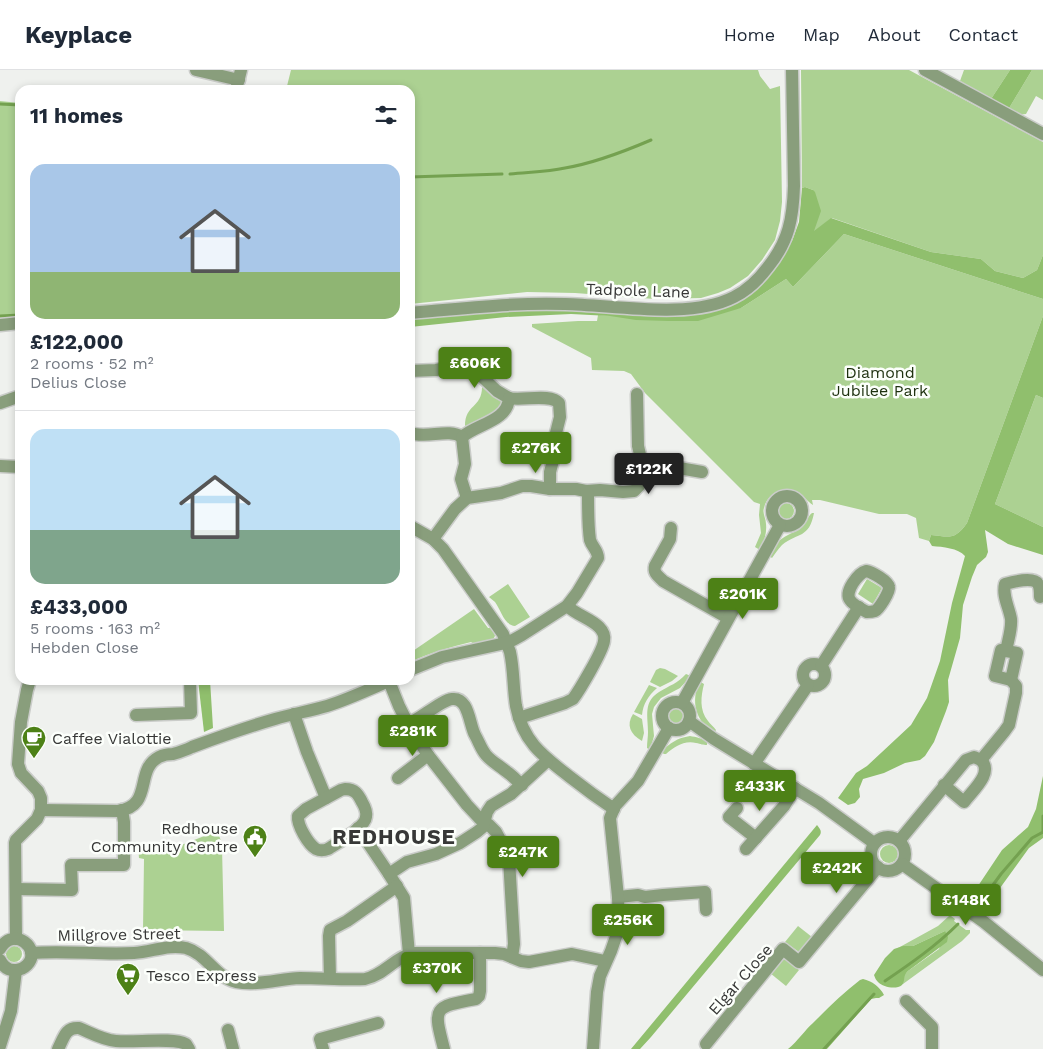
<!DOCTYPE html>
<html lang="en">
<head>
<meta charset="utf-8">
<style>
  body { margin:0; font-family:"Work Sans",sans-serif; background:#f2f2f3; color:#1f2937; height:100vh; display:flex; flex-direction:column; font-size:19px; white-space:nowrap }
  * { box-sizing:border-box; margin:0 }
  p { font-size:16px; color:#747a83 }
  .icon { flex:none; width:28px; height:28px; fill:none; stroke:currentColor; stroke-width:2; stroke-linecap:round; stroke-linejoin:round }
  .map { position:relative; flex:1; overflow:hidden }
  .panel { position:absolute; left:15px; top:15px; width:400px; height:600px; display:flex; flex-direction:column; background:#fff; border-radius:15px; box-shadow:0 2px 8px #0003 }
  .panel>* { flex:none }
  .price { position:absolute; translate:-50% -42px; padding:0 11px; border-radius:5px; background:#4d8116; color:#fff; font-size:16px; line-height:32px; filter:drop-shadow(0 1px 2px #0008) }
  .price::after { content:''; position:absolute; left:50%; top:30px; width:15px; height:11px; margin-left:-8px; background:inherit; clip-path:polygon(0 0,100% 0,50% 100%) }
  .price.on { background:#222; color:#fff }
  ul { padding:0; list-style:none }
  li { display:grid; align-content:center; gap:10px; height:265px; padding:0 15px }
  li+li { border-top:1px solid #e0e1e3 }
  li span { display:grid; place-items:center; height:155px; border-radius:15px; color:#555 }
  li>.icon { margin-inline-start:auto }
  span .icon { width:90px; height:90px; fill:#fffc; stroke-width:1 }
  li b { font-size:21px }
  h2 { display:flex; justify-content:space-between; align-items:center; height:60px; padding:0 15px; font-size:21px }
  header { display:flex; align-items:center; gap:30px; box-sizing:border-box; height:70px; padding:0 25px; background:#fff; border-bottom:1px solid #e0e1e3 }
  header strong { font-size:24px }
  nav { display:flex; gap:28px; margin-inline-start:auto; font-size:18px }
  .map>svg:first-child { display:block }
  .green { fill:#acd192 }
  .forest { fill:#90bf6d }
  .lines { fill:none; stroke-linecap:round; stroke-linejoin:round }
  .stream { stroke:#74a150; stroke-width:3 }
  .minor-casing { stroke:#caccc9; stroke-width:15 }
  .minor { stroke:#899e7c; stroke-width:12 }
  .labels { text-anchor:middle; stroke-width:5; stroke-linejoin:round; paint-order:stroke }
  .street-label { font-size:16px; fill:#373837; stroke:#fcfffb }
  .park-label { font-size:16px; fill:#1e310f; stroke:#fcfffb }
  .poi-label { font-size:16px; fill:#373837; stroke:#fcfffb; text-anchor:start }
  .district-label { font-size:21px; font-weight:bold; letter-spacing:1px; fill:#373837; stroke:#fcfffb }
</style>
</head>
<body>
<header>
<strong>Keyplace</strong>
<nav><a>Home</a><a>Map</a><a>About</a><a>Contact</a></nav>
</header>
<div class="map">
<svg width="1043" height="979" viewBox="0 0 1043 979">
  <rect width="100%" height="100%" fill="#eff1ee"/>
  <!-- green -->
  <g class="green">
    <polygon points="291,0 758,0 760,6 770,19 780,16 782,132 780,151 775,170 762,190 748,206 730,218 718,223 701,228 655,229 575,223 527,222 410,234 410,20 286,20"/>
    <polygon points="801,0 909,0 1043,72 1043,185 1037,200 1023,208 995,201 981,189 931,182 832,148 814,162 813,120 805,117 802,118"/>
    <polygon points="964,0 1010,0 991,29 960,11"/>
    <polygon points="1032,0 1043,0 1043,30 1036,26 1026,44 1017,45 1008,40"/>
    <polygon points="0,31 20,33 20,248 0,250"/>
    <path d="M844,164L1043,229V246L967,453C955,470 950,467 931,465L929,471L919,468L916,448L907,444H879L820,430H812L813,435C807,431 803,425 798,422C784,415 767,423 764,438C762,443 766,448 766,454C767,463 764,472 760,480L755,477L761,463L759,445L760,434L754,432L645,323L631,304L624,301L592,300L591,288L532,257V254L578,251H597L598,245L610,246L741,238L786,209L793,217Z"/>
    <path d="M482,317L494,326H500L503,329L502,338H498C488,346 477,353 465,356C465,334 482,338 482,317Z"/>
    <polygon points="1036,325 1043,328 1043,457 995,434"/>
    <circle cx="786" cy="441" r="8"/>
    <path d="M812,443H814C809,469 798,462 782,475C778,479 775,484 772,488L768,485C773,477 779,469 788,465C793,462 798,461 803,456C807,452 807,447 812,443Z"/>
    <polygon points="867,509 882,518 873,534 858,524"/>
    <path d="M508,514L530,547L515,556C504,555 501,540 495,532C494,531 490,528 489,527Z"/>
    <path d="M474,539L488,558H493L495,566L492,571L476,575L471,572C450,577 430,583 410,592V583Z"/>
    <polygon points="660,598 665,599 678,606 672,611 660,617 650,612 656,600"/>
    <path d="M686,604L691,606L680,618L661,628L654,637L652,644L654,666L650,680L647,678C647,672 648,667 648,662C648,646 643,632 659,622C670,615 677,614 686,604Z"/>
    <path d="M699,611L704,614C701,626 699,640 708,651C710,654 714,657 716,660L714,664C695,649 691,633 699,611Z"/>
    <path d="M649,615L657,618C648,626 643,634 642,645L634,642Z"/>
    <circle cx="676" cy="646" r="8"/>
    <path d="M633,644L642,649L644,663L642,671C630,664 626,655 633,644Z"/>
    <path d="M690,666C696,667 702,668 707,672V675C703,675 701,674 696,673C684,670 674,677 666,684H664L661,682C670,673 677,668 690,666Z"/>
    <polygon points="217,761 222,773 222,778 224,861 143,860 144,789 139,788 138,776 175,776 184,774"/>
    <circle cx="889" cy="784" r="9"/>
    <polygon points="949,846 951,846 955,849 954,851 966,860 970,860 970,863 962,871 903,914 904,904 908,901 939,879 945,861 913,876 898,878 938,856"/>
    <polygon points="798,856 812,867 799,882 785,872"/>
    <circle cx="14" cy="884" r="8"/>
    <polygon points="782,889 787,890 799,900 786,916 770,903"/>
  </g>
  <!-- forest -->
  <g class="forest">
    <polygon points="1010,0 1032,0 1008,40 991,29"/>
    <polygon points="805,117 813,120 815,122 821,141 814,161 831,148 931,182 981,189 995,201 1023,208 1037,200 1043,185 1043,229 844,164 793,217 786,209 741,238 698,251 668,251 636,250 610,246 571,244 506,247 410,257 410,246 537,236 702,241 778,192 792,171 799,152 802,118"/>
    <path d="M1043,246V328L1036,325L995,434L1043,457V485L1008,474L985,460L988,482L986,487L977,495L972,507L963,535L960,568L948,610L949,632L946,641L934,672L925,686L920,690L905,693L884,703L863,709L859,719L860,727L855,733L848,735L838,728L856,703L867,696L911,655L927,628L940,591L952,533L965,486C958,478 943,477 932,476L929,471L931,465C950,467 955,470 967,453Z"/>
    <polygon points="198,610 210,610 213,658 204,662"/>
    <polygon points="1043,706 1043,768 1029,778 987,836 972,825 1002,780 1028,757 1036,739"/>
    <path d="M817,755C820,759 822,761 820,765L651,967L640,979H631Z"/>
    <path d="M945,861L948,867L947,872L908,901C902,906 906,911 902,915C896,920 883,917 878,912C876,910 875,908 874,905L885,888L894,879L903,876H913Z"/>
    <path d="M863,909C872,911 880,917 884,925L879,928H876L871,929L827,979H788C798,971 804,961 813,953C828,938 843,923 860,910Z"/>
  </g>
  <g class="lines">
    <!-- stream -->
    <g class="stream">
      <polyline points="0,34 20,35"/>
      <path d="M510,104C529,102 547,102 565,98C595,93 623,82 651,70"/>
      <polyline points="410,107 502,104"/>
      <polyline points="0,246 20,245"/>
      <polyline points="982,830 1001,804 1032,768 1043,762 1043,746"/>
      <path d="M885,911C910,894 936,876 958,854"/>
      <polyline points="824,979 874,924"/>
    </g>
    <defs>
      <g id="minor">
        <polyline points="196,0 239,10"/>
        <polyline points="925,0 1043,64"/>
        <polyline points="236,20 241,0"/>
        <path d="M410,243C462,239 513,232 565,234C615,235 689,250 734,227C748,220 759,209 768,197C789,171 793,148 794,116L792,0"/>
        <polyline points="0,255 20,253"/>
        <path d="M410,301L436,300L456,296L467,297L479,304L497,321L509,328C508,351 477,354 462,367"/>
        <polyline points="637,324 638,376 642,393"/>
        <path d="M509,328C523,331 550,323 559,333L560,347L556,363L555,383L550,402V419H576L586,421L600,420L623,422L634,421L639,416L642,393L662,395L702,402"/>
        <polyline points="0,333 20,326"/>
        <path d="M410,363C427,369 448,358 462,367"/>
        <polyline points="462,367 465,394 461,409 467,428"/>
        <polyline points="0,396 20,397"/>
        <circle cx="787" cy="441" r="15"/>
        <path d="M410,456L433,469L443,479L503,564C505,570 508,576 510,582C514,600 513,618 516,636C523,672 543,686 570,707C584,718 599,729 614,739"/>
        <path d="M671,458L670,469L655,496C653,503 658,506 663,511L728,548"/>
        <polyline points="433,469 455,439 467,428 501,423 522,416 531,416 550,419"/>
        <path d="M866,501C872,502 888,511 889,517C890,522 879,539 875,541C872,542 870,542 867,542C862,539 853,535 850,530C844,522 858,503 866,501Z"/>
        <polygon points="1001,580 1017,583 1011,610 995,606"/>
        <path d="M1006,581C1008,570 1012,559 1011,549C1009,537 1002,526 1005,514C1012,512 1034,506 1038,514C1040,517 1040,523 1040,527"/>
        <circle cx="814" cy="605" r="11"/>
        <polyline points="821,596 859,537"/>
        <path d="M410,600L442,587L501,574L513,570L522,565L567,536L577,523L598,488C598,480 592,477 590,470C588,456 588,440 588,425L586,421"/>
        <path d="M389,611L399,636L408,654C420,649 442,630 452,629C469,627 469,654 475,665C479,672 481,679 486,685C492,692 500,696 507,702C513,706 517,711 522,715"/>
        <circle cx="676" cy="646" r="14"/>
        <polyline points="682,633 780,455"/>
        <polyline points="294,644 307,682 326,728"/>
        <polyline points="136,645 191,643 190,610"/>
        <path d="M519,648L565,633L573,629C579,621 603,581 604,571C605,566 603,561 599,557C591,549 577,545 567,536"/>
        <polyline points="689,651 714,669 819,733 874,773"/>
        <polyline points="408,654 428,685 467,735 480,749 489,755 496,762 506,781 509,789 514,874 512,887"/>
        <polyline points="754,694 808,615"/>
        <polyline points="398,708 428,685"/>
        <path d="M944,715L964,732C972,721 994,703 981,690"/>
        <path d="M345,719C355,719 358,724 362,732C365,737 367,742 366,747C365,758 337,773 328,779C323,781 320,781 316,779C308,774 297,755 298,746L306,739L341,720Z"/>
        <polyline points="737,738 729,747 756,768"/>
        <path d="M41,740L118,741C154,736 134,700 159,687C163,685 168,684 173,684C180,682 186,680 192,677C219,667 247,657 275,649C292,644 310,641 327,636C349,629 370,619 391,610"/>
        <polyline points="358,758 389,804 404,828 409,884"/>
        <circle cx="888" cy="784" r="17"/>
        <polyline points="899,771 966,690 974,687 981,690 1004,662 1009,655 1016,623 1016,616 1011,610"/>
        <polyline points="746,779 784,736 795,718"/>
        <polyline points="902,794 984,852 1043,900"/>
        <polyline points="389,804 407,792 436,784 460,773 477,762 483,757 487,742 491,736 511,724 547,691"/>
        <polyline points="16,819 72,820 71,795 124,795 124,752 122,740"/>
        <polyline points="618,827 638,825 645,827 663,825 705,822 706,840"/>
        <polyline points="16,869 15,773 16,770 37,749 41,740 41,728 38,721 21,703 18,694 21,652 27,620 30,610"/>
        <path d="M0,879C13,855 43,879 27,895C24,898 20,900 16,900C8,901 3,896 0,890"/>
        <path d="M31,883C65,880 99,885 134,883C152,882 168,874 186,878C207,884 215,907 236,912C257,916 279,909 300,908C322,908 344,910 365,909C384,905 395,887 413,883H495L504,884L521,891L529,892L572,884L605,891"/>
        <polyline points="330,908 329,866 330,860 347,851 397,816"/>
        <polyline points="906,931 932,957 932,979"/>
        <polyline points="228,960 233,979"/>
        <polyline points="706,974 783,879 799,892 878,797"/>
        <polyline points="0,976 11,941 16,900"/>
        <path d="M58,979C64,968 65,957 79,958C91,963 103,970 116,971C134,973 172,967 186,974L189,979"/>
        <polyline points="323,979 320,969 378,953"/>
        <path d="M444,979C433,937 433,937 476,929L479,926L480,921V883"/>
        <polyline points="593,979 597,922 600,906 611,881 619,858 618,827 610,748 615,736 638,711 669,658"/>
      </g>
    </defs>
    <!-- minor casing -->
    <use href="#minor" class="minor-casing"/>
    <!-- minor -->
    <use href="#minor" class="minor"/>
  </g>
  <!-- icons -->
  <defs>
    <symbol id="cafe-pin" viewBox="-11 -11 22 30"><path d="M0 17L-7.5 6A9.5 9.5 0 1 1 7.5 6Z" fill="#4d8116" stroke="#fcfffb"/><path d="M-5.5-4.5H6V0H3Q3 3.5 0 3.5H-2.5Q-5.5 3.5-5.5 0ZM3-3.2v2h1.7v-2ZM-6 4.5H4V6H-6Z" fill="#fff"/></symbol>
    <symbol id="civic-pin" viewBox="-11 -11 22 30"><path d="M0 17L-7.5 6A9.5 9.5 0 1 1 7.5 6Z" fill="#4d8116" stroke="#fcfffb"/><path d="M-.6-6.5H3V-4.5H.6V-3L4-1V1h2V6H-6V1h2V-1L-.6-3ZM-1.2 2.5V6h2.4V2.5Z" fill="#fff"/></symbol>
    <symbol id="supermarket-pin" viewBox="-11 -11 22 30"><path d="M0 17L-7.5 6A9.5 9.5 0 1 1 7.5 6Z" fill="#4d8116" stroke="#fcfffb"/><path d="M-6-5.5h2.5l.6 2H6L4.5 2H-2.5L-4.4-4H-6ZM-1.5 3.2a1.3 1.3 0 1 0 .1 0ZM3 3.2a1.3 1.3 0 1 0 .1 0Z" fill="#fff"/></symbol>
  </defs>
  <g fill-rule="evenodd">
    <use href="#cafe-pin" x="20" y="654" width="28" height="38"/>
    <use href="#civic-pin" x="241" y="753" width="28" height="38"/>
    <use href="#supermarket-pin" x="114" y="891" width="28" height="38"/>
  </g>
  <g class="labels">
    <!-- street labels -->
    <g class="street-label">
      <text transform="translate(638 220) rotate(2)" y="6">Tadpole Lane</text>
      <text transform="translate(119 864) rotate(-1)" y="6">Millgrove Street</text>
      <text transform="translate(740 909) rotate(-49)" y="6">Elgar Close</text>
    </g>
    <!-- park labels -->
    <g class="park-label">
      <text x="880" y="308">Diamond<tspan x="880" dy="18">Jubilee Park</tspan></text>
    </g>
    <!-- poi labels -->
    <g class="poi-label">
      <text x="52" y="674">Caffee Vialottie</text>
      <text x="238" y="764" text-anchor="end">Redhouse<tspan x="238" dy="18">Community Centre</tspan></text>
      <text x="146" y="911">Tesco Express</text>
    </g>
    <!-- district labels -->
    <g class="district-label">
      <text x="394" y="774">REDHOUSE</text>
    </g>
  </g>
</svg>
<b class="price" style="left:475px;top:319px">£606K</b>
<b class="price" style="left:536px;top:404px">£276K</b>
<b class="price on" style="left:649px;top:425px">£122K</b>
<b class="price" style="left:743px;top:550px">£201K</b>
<b class="price" style="left:413px;top:687px">£281K</b>
<b class="price" style="left:760px;top:742px">£433K</b>
<b class="price" style="left:523px;top:808px">£247K</b>
<b class="price" style="left:837px;top:824px">£242K</b>
<b class="price" style="left:966px;top:856px">£148K</b>
<b class="price" style="left:628px;top:876px">£256K</b>
<b class="price" style="left:437px;top:924px">£370K</b>
<section class="panel">
<h2>11 homes<svg class="icon" aria-label="filters" viewBox="0 0 24 24"><path d="M4 7h16M4 17h16"/><circle cx="9" cy="7" r="2"/><circle cx="15" cy="17" r="2"/></svg></h2>
<ul>
<li><span style="background:linear-gradient(#a9c7e8 70%,#8fb573 0)"><svg class="icon" aria-label="home" viewBox="0 0 24 24"><path d="M3 11l9-7 9 7M6 9v11h12V9"/></svg></span><div><b>£122,000</b><p>2 rooms · 52 m²</p><p>Delius Close</p></div></li>
<li><span style="background:linear-gradient(#bfe0f5 65%,#7fa58c 0)"><svg class="icon" aria-label="home" viewBox="0 0 24 24"><path d="M3 11l9-7 9 7M6 9v11h12V9"/></svg></span><div><b>£433,000</b><p>5 rooms · 163 m²</p><p>Hebden Close</p></div></li>
</ul>
</section>
</div>
</body>
</html>
